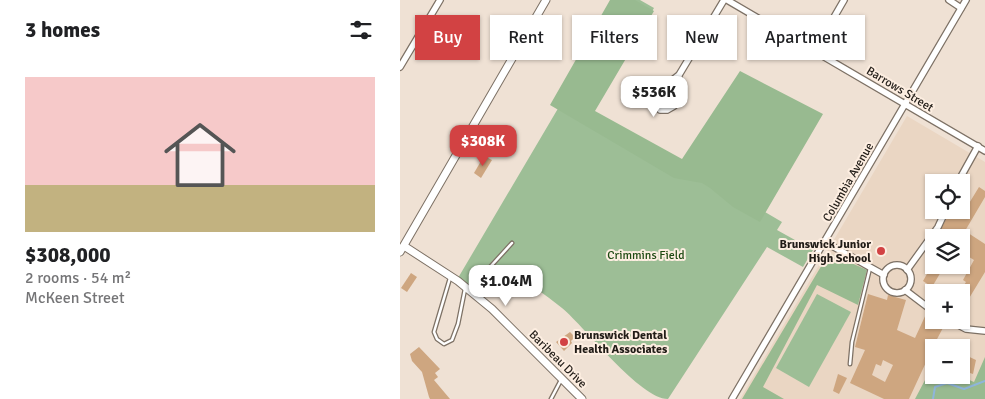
<!DOCTYPE html>
<html lang="en">
<head>
<meta charset="utf-8">
<style>
  body { margin:0; font-family:Signika,sans-serif; background:#f2f2f2; color:#202124; height:100vh; display:flex; flex-direction:column; font-size:19px; white-space:nowrap }
  * { box-sizing:border-box; margin:0 }
  p { font-size:16px; color:#757577 }
  .icon { flex:none; width:28px; height:28px; fill:none; stroke:currentColor; stroke-width:2; stroke-linecap:round; stroke-linejoin:round }
  .map { position:relative; flex:1; overflow:hidden }
  .panel { display:flex; flex-direction:column; background:#fff; width:400px }
  .panel>* { flex:none }
  .hud { position:absolute; left:15px; top:15px; width:475px; height:45px; display:flex; gap:10px }
  .buttons { position:absolute; left:525px; top:174px; display:grid; gap:10px }
  .buttons a { display:grid; place-items:center; width:45px; height:45px; border-radius:0px; background:#fff; box-shadow:0 1px 4px #0004; font-size:25px }
  .price { position:absolute; translate:-50% -42px; padding:0 11px; border-radius:10px; background:#fff; color:#222; font-size:16px; line-height:32px; filter:drop-shadow(0 1px 2px #0008) }
  .price::after { content:''; position:absolute; left:50%; top:30px; width:15px; height:11px; margin-left:-8px; background:inherit; clip-path:polygon(0 0,100% 0,50% 100%) }
  .price.on { background:#d24243; color:#fff }
  ul { padding:0; list-style:none }
  li { display:grid; align-content:center; gap:10px; height:265px; padding:0 25px }
  li+li { border-top:1px solid #e0e0e0 }
  li span { display:grid; place-items:center; height:155px; border-radius:0px; color:#555 }
  li>.icon { margin-inline-start:auto }
  span .icon { width:90px; height:90px; fill:#fffc; stroke-width:1 }
  li b { font-size:21px }
  h2 { display:flex; justify-content:space-between; align-items:center; height:60px; padding:0 25px; font-size:21px }
  .pill { padding:0 18px; border-radius:0px; background:#fff; box-shadow:0 1px 4px #0004; font-size:18px; line-height:45px }
  .pill.on { background:#d24243; color:#fff }
  main { display:flex; flex:1; min-height:0 }
  .map>svg:first-child { display:block }
  .built { fill:#ead6c3; fill-rule:evenodd }
  .green { fill:#9dbe96 }
  .forest { fill:#98ba90 }
  .lines { fill:none; stroke-linecap:round; stroke-linejoin:round }
  .stream { stroke:#8fb5db; stroke-width:2 }
  .building { fill:#cea680; fill-rule:evenodd }
  .service-casing { stroke:#7d7165; stroke-width:5 }
  .minor-casing { stroke:#7d7165; stroke-width:8 }
  .tertiary-casing { stroke:#7d7165; stroke-width:9 }
  .service { stroke:#fff; stroke-width:2.5 }
  .minor { stroke:#fff; stroke-width:5.5 }
  .tertiary { stroke:#fff; stroke-width:7 }
  .poi-dot { fill:#d24243; stroke:#fdeee1; stroke-width:2 }
  .labels { text-anchor:middle; stroke-width:4; stroke-linejoin:round; paint-order:stroke }
  .street-label { font-size:12px; fill:#211c17; stroke:#fdeee1 }
  .poi-label { font-size:12px; font-weight:bold; fill:#211c17; stroke:#fdeee1; text-anchor:end }
  .park-label { font-size:12px; fill:#1c4911; stroke:#fdeee1 }
</style>
</head>
<body>
<main>
<section class="panel">
<h2>3 homes<svg class="icon" aria-label="filters" viewBox="0 0 24 24"><path d="M4 7h16M4 17h16"/><circle cx="9" cy="7" r="2"/><circle cx="15" cy="17" r="2"/></svg></h2>
<ul>
<li><span style="background:linear-gradient(#f6c9c9 70%,#c2b280 0)"><svg class="icon" aria-label="home" viewBox="0 0 24 24"><path d="M3 11l9-7 9 7M6 9v11h12V9"/></svg></span><div><b>$308,000</b><p>2 rooms · 54 m²</p><p>McKeen Street</p></div></li>
</ul>
</section>
<div class="map">
<svg width="585" height="399" viewBox="0 0 585 399">
  <rect width="100%" height="100%" fill="#efe1d4"/>
  <!-- built -->
  <path class="built" d="M507,116L585,162V399H340ZM534,182H561V210H534ZM534,238H561V265H534ZM534,292H561V320H534ZM534,348H561V375H534Z"/>
  <!-- green -->
  <g class="green">
    <path d="M222,0H240L254,8L193,112L382,222L377,230L413,250L403,267L367,247L268,399C240,399 186,328 162,308C143,293 123,279 103,266L84,297L58,278Z"/>
    <polygon points="417,294 451,312 409,387 376,368"/>
  </g>
  <!-- forest -->
  <g class="forest">
    <polygon points="210,0 235,0 254,11 195,111 282,159 340,71 423,114 360,222 333,207 310,188 302,183 274,178 150,105"/>
    <polygon points="429,253 467,270 458,305 417,285 363,387 384,399 342,399"/>
    <polygon points="585,357 585,399 515,399 534,363 534,375 558,375 574,382"/>
  </g>
  <g class="lines">
    <!-- stream -->
    <polyline class="stream" points="533,399 535,387 547,383 564,389 585,381"/>
  </g>
  <!-- building -->
  <g class="building">
    <polygon points="104,130 111,134 101,150 94,146"/>
    <polygon points="84,156 92,160 81,178 74,173"/>
    <polygon points="579,187 585,191 585,197 565,231 585,244 585,272 568,300 561,296 561,290 566,282 563,280 574,260 561,252 561,238 536,238 551,210 559,212 564,203 568,205"/>
    <polygon points="532,265 545,265 532,287 523,281"/>
    <polygon points="11,273 17,277 7,292 1,288"/>
    <path d="M468,294L487,300L488,295L506,300L497,330L515,338L527,312L534,320L545,324L536,341L549,348H534V360L528,358L509,399H484L450,383L465,350L455,347ZM483,360L493,365L485,382L472,375L476,364L481,366Z"/>
    <polygon points="170,332 175,337 171,341 172,343 164,351 156,342"/>
    <polygon points="19,347 40,369 35,373 38,377 34,380 50,399 30,399 29,397 22,372 12,361 10,354"/>
    <polygon points="561,353 576,360 573,374 570,373 569,377 561,373"/>
    <polygon points="438,374 447,378 439,394 433,391"/>
  </g>
  <g class="lines">
    <defs>
      <g id="service">
        <polyline points="50,278 34,332 37,339 44,344 52,340 58,324 65,289"/>
        <polyline points="70,289 112,243"/>
        <polyline points="450,364 452,342 470,268"/>
        <polyline points="151,399 161,380"/>
      </g>
      <g id="minor">
        <polyline points="327,0 585,151"/>
        <polyline points="549,0 561,8"/>
        <polyline points="415,50 444,0"/>
        <polyline points="0,67 40,0"/>
        <polyline points="279,75 274,106 267,110 260,110 254,101 256,93 279,75 324,0"/>
        <polyline points="558,182 578,146"/>
        <polyline points="425,242 484,275"/>
        <circle cx="497" cy="279" r="14"/>
        <polyline points="507,270 538,227 546,210"/>
        <polyline points="505,290 534,312"/>
        <polyline points="549,320 566,329 585,331"/>
        <polyline points="332,399 566,0"/>
      </g>
      <g id="tertiary">
        <polyline points="4,246 58,281 92,309 182,399"/>
        <polyline points="0,252 146,0"/>
      </g>
    </defs>
    <!-- service casing -->
    <use href="#service" class="service-casing"/>
    <!-- minor casing -->
    <use href="#minor" class="minor-casing"/>
    <!-- tertiary casing -->
    <use href="#tertiary" class="tertiary-casing"/>
    <!-- service -->
    <use href="#service" class="service"/>
    <!-- minor -->
    <use href="#minor" class="minor"/>
    <!-- tertiary -->
    <use href="#tertiary" class="tertiary"/>
  </g>
  <!-- markers -->
  <g class="poi-dot">
    <circle cx="481" cy="251" r="5"/>
    <circle cx="164" cy="342" r="5"/>
  </g>
  <g class="labels">
    <!-- street labels -->
    <g class="street-label">
      <text transform="translate(500 89) rotate(31)" y="4">Barrows Street</text>
      <text transform="translate(448 182) rotate(-60)" y="4">Columbia Avenue</text>
      <text transform="translate(158 359) rotate(45)" y="4">Baribeau Drive</text>
    </g>
    <!-- poi labels -->
    <g class="poi-label">
      <text x="471" y="248">Brunswick Junior<tspan x="471" dy="14">High School</tspan></text>
      <text x="174" y="339" text-anchor="start">Brunswick Dental<tspan x="174" dy="14">Health Associates</tspan></text>
    </g>
    <!-- park labels -->
    <g class="park-label">
      <text x="246" y="259">Crimmins Field</text>
    </g>
  </g>
</svg>
<div class="buttons">
<a><svg class="icon" aria-label="locate" viewBox="0 0 24 24"><circle cx="12" cy="12" r="6"/><path d="M12 2v4M12 18v4M2 12h4M18 12h4"/></svg></a>
<a><svg class="icon" aria-label="layers" viewBox="0 0 24 24"><path d="M12 4l9 5-9 5-9-5zM3 14l9 5 9-5"/></svg></a>
<a>+</a>
<a>−</a>
</div>
<b class="price" style="left:254px;top:118px">$536K</b>
<b class="price on" style="left:83px;top:167px">$308K</b>
<b class="price" style="left:106px;top:307px">$1.04M</b>
<div class="hud">
<a class="pill on">Buy</a>
<a class="pill">Rent</a>
<a class="pill">Filters</a>
<a class="pill">New</a>
<a class="pill">Apartment</a>
</div>
</div>
</main>
</body>
</html>
